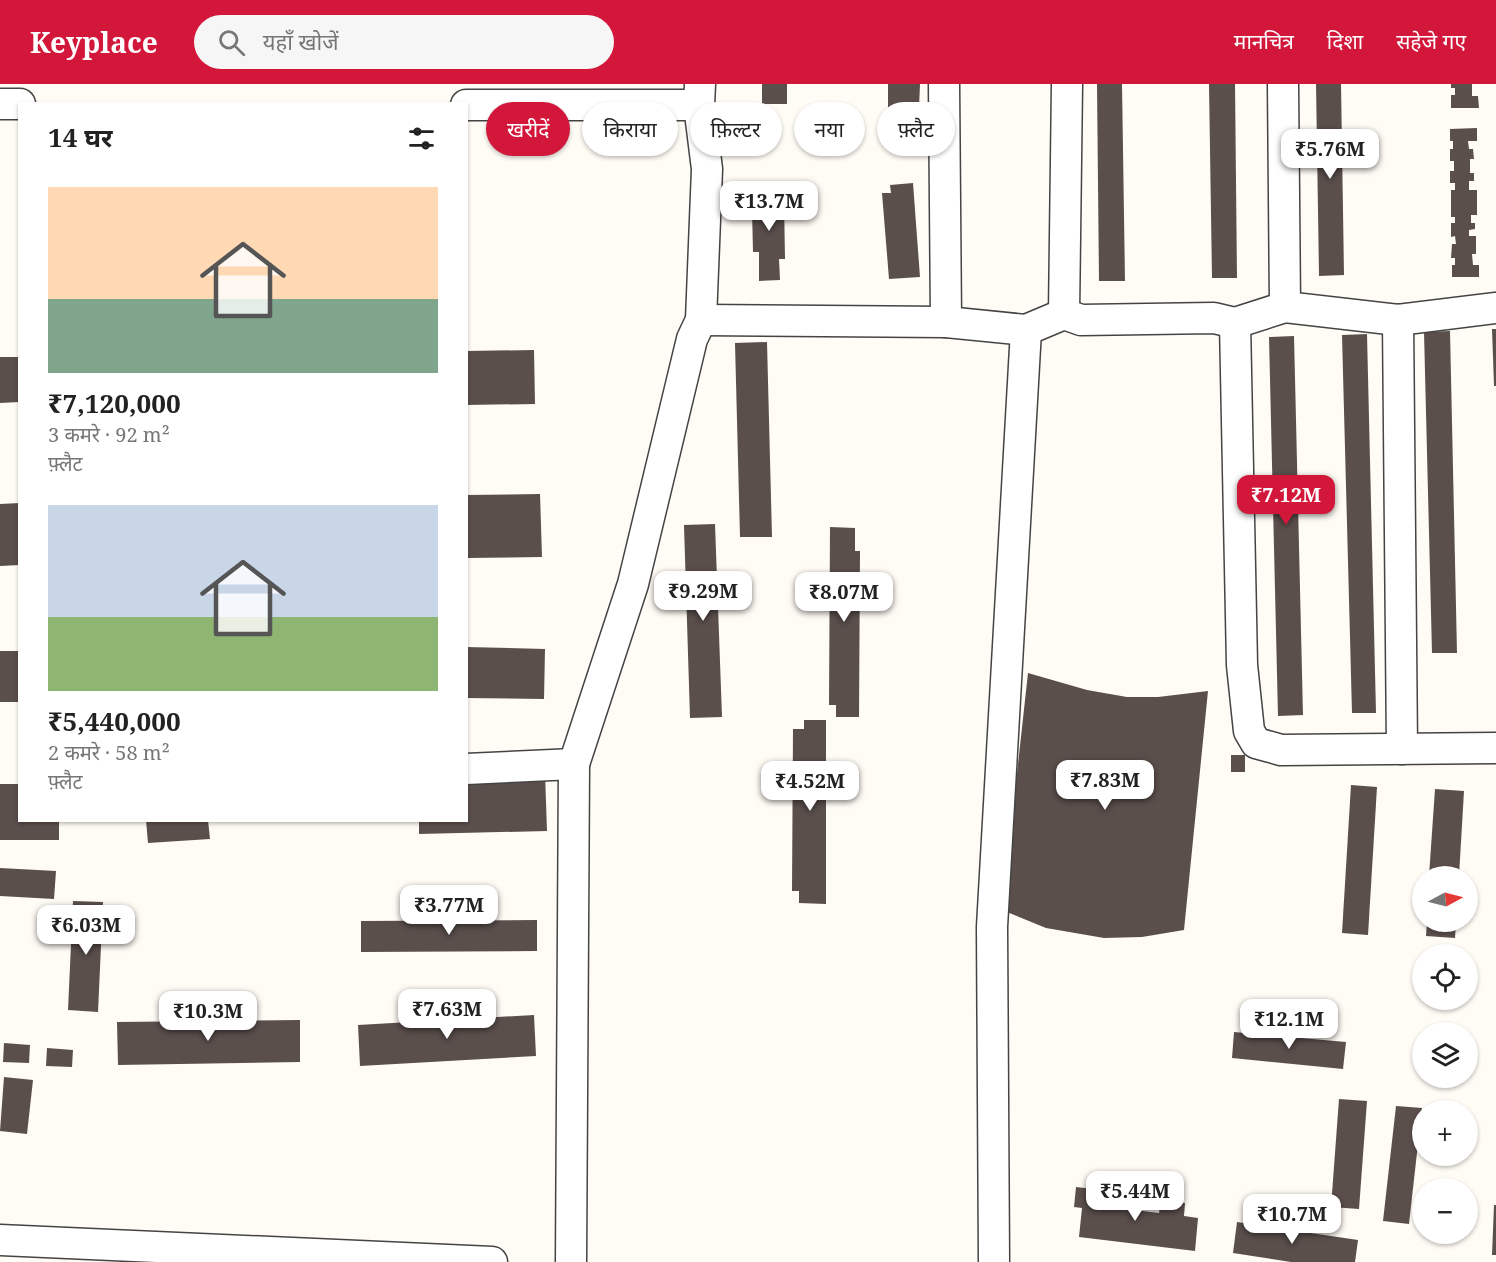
<!DOCTYPE html>
<html lang="hi">
<head>
<meta charset="utf-8">
<style>
  body { margin:0; font-family:"Noto Serif","Noto Sans Devanagari",serif; background:#f6f6f6; color:#222; height:100vh; display:flex; flex-direction:column; font-size:22px; white-space:nowrap }
  * { box-sizing:border-box; margin:0 }
  p { font-size:20px; color:#767676 }
  .icon { flex:none; width:33px; height:33px; fill:none; stroke:currentColor; stroke-width:2; stroke-linecap:round; stroke-linejoin:round }
  .map { position:relative; flex:1; overflow:hidden }
  .sheet { position:absolute; left:18px; top:18px; width:450px; height:720px; display:flex; flex-direction:column; background:#fff; border-radius:0px; box-shadow:0 2px 4px #0004 }
  .sheet>* { flex:none }
  .top-card { position:absolute; left:486px; top:18px; width:570px; height:54px; display:flex; gap:12px }
  .needle { width:39px; rotate:83deg }
  .controls { position:absolute; left:1412px; top:782px; display:grid; gap:12px }
  .controls a { display:grid; place-items:center; width:66px; height:66px; border-radius:50%; background:#fff; box-shadow:0 2px 4px #0004; font-size:30px }
  .price { position:absolute; translate:-50% -51px; padding:0 14px; border-radius:12px; background:#fff; color:#222; font-size:20px; line-height:39px; filter:drop-shadow(0 2px 3px #0008) }
  .price::after { content:''; position:absolute; left:50%; top:36px; width:18px; height:14px; margin-left:-9px; background:inherit; clip-path:polygon(0 0,100% 0,50% 100%) }
  .price.on { background:#d2173b; color:#fff }
  ul { padding:0; list-style:none }
  li { display:grid; align-content:center; gap:12px; height:318px; padding:0 30px }
  li span { display:grid; place-items:center; height:186px; border-radius:0px; color:#555 }
  li>.icon { margin-inline-start:auto }
  span .icon { width:108px; height:108px; fill:#fffc; stroke-width:1 }
  li b { font-size:26px }
  h2 { display:flex; justify-content:space-between; align-items:center; height:72px; padding:0 30px; font-size:26px }
  .chip { padding:0 21px; border-radius:27px; background:#fff; box-shadow:0 2px 4px #0004; font-size:21px; line-height:54px }
  .chip.on { background:#d2173b; color:#fff }
  header { display:flex; align-items:center; gap:36px; box-sizing:border-box; height:84px; padding:0 30px; background:#d2173b; color:#fff }
  header strong { font-size:28px }
  nav { display:flex; gap:33px; margin-inline-start:auto; font-size:21px }
  .search { width:420px; height:54px; background:#f6f6f6; display:flex; align-items:center; gap:15px; box-sizing:border-box; padding:0 21px; border-radius:33px; color:#767676; font-size:22px }
  .map>svg:first-child { display:block }
  .building { fill:#5b4f4c }
  .lines { fill:none; stroke-linecap:round; stroke-linejoin:round }
  .minor-casing { stroke:#444; stroke-width:33 }
  .minor { stroke:#fff; stroke-width:30 }
</style>
</head>
<body>
<header>
<strong>Keyplace</strong>
<div class="search"><svg class="icon" aria-label="search" viewBox="0 0 24 24"><circle cx="10" cy="10" r="6"/><path d="M15 15l6 6"/></svg>यहाँ खोजें</div>
<nav><a>मानचित्र</a><a>दिशा</a><a>सहेजे गए</a></nav>
</header>
<div class="map">
<svg width="1496" height="1178" viewBox="0 0 1496 1178">
  <rect width="100%" height="100%" fill="#fffbf5"/>
  <!-- building -->
  <g class="building">
    <rect x="762" y="0" width="25" height="20"/>
    <polygon points="888,0 920,0 919,24 888,24"/>
    <polygon points="1097,0 1122,0 1125,197 1099,197"/>
    <polygon points="1209,0 1235,0 1237,194 1212,194"/>
    <polygon points="1316,0 1341,0 1344,191 1319,192"/>
    <polygon points="1451,0 1472,0 1472,12 1478,12 1479,24 1451,24 1451,11 1455,11 1455,4 1451,4"/>
    <polygon points="1477,44 1477,57 1468,57 1469,65 1473,65 1474,75 1470,75 1470,89 1474,89 1474,97 1469,97 1469,106 1477,106 1477,131 1471,131 1471,139 1475,139 1475,145 1469,146 1469,152 1476,152 1476,170 1472,170 1473,181 1479,181 1479,193 1452,193 1452,181 1455,181 1455,174 1451,174 1452,160 1456,160 1455,152 1451,153 1451,139 1455,139 1455,133 1451,133 1451,106 1455,106 1455,99 1450,99 1450,87 1454,87 1454,77 1450,77 1450,65 1453,65 1453,57 1450,57 1450,45"/>
    <polygon points="777,97 777,115 784,115 785,175 779,175 780,196 759,197 759,168 753,168 752,126 759,125 759,98"/>
    <polygon points="913,99 920,193 889,195 882,109 891,109 890,101"/>
    <polygon points="1492,245 1496,245 1496,302 1494,302"/>
    <polygon points="1450,247 1457,569 1432,569 1424,248"/>
    <polygon points="1367,250 1376,629 1352,629 1342,251"/>
    <polygon points="1294,252 1303,631 1278,632 1269,253"/>
    <polygon points="767,258 772,453 740,453 735,259"/>
    <polygon points="534,266 535,320 466,321 466,267"/>
    <polygon points="0,273 20,273 20,318 0,319"/>
    <polygon points="540,410 542,473 466,474 466,411"/>
    <polygon points="20,419 20,481 0,482 0,420"/>
    <polygon points="715,440 722,633 690,634 684,441"/>
    <polygon points="830,443 855,444 855,467 860,467 859,633 836,633 836,621 829,621"/>
    <polygon points="466,563 545,565 544,615 466,614"/>
    <rect x="0" y="567" width="20" height="51"/>
    <polygon points="1028,589 1087,606 1127,613 1158,613 1208,607 1184,846 1142,853 1104,854 1046,844 1002,826"/>
    <polygon points="804,636 826,636 826,820 799,819 799,807 792,807 793,645 804,645"/>
    <rect x="1231" y="671" width="14" height="17"/>
    <polygon points="545,689 547,747 419,750 419,736 466,736 466,691"/>
    <polygon points="0,700 20,700 20,736 59,736 59,756 0,756"/>
    <polygon points="1351,701 1377,703 1368,851 1342,849"/>
    <polygon points="1435,705 1464,707 1459,792 1429,792"/>
    <polygon points="146,736 208,736 210,755 148,759"/>
    <polygon points="0,784 56,787 54,815 0,812"/>
    <polygon points="73,817 103,818 98,928 68,926"/>
    <polygon points="537,836 537,867 361,868 361,837"/>
    <polygon points="1427,837 1456,837 1455,854 1426,852"/>
    <polygon points="534,931 536,972 360,982 358,941"/>
    <polygon points="300,936 300,978 118,981 117,938"/>
    <polygon points="1234,948 1346,958 1343,985 1232,974"/>
    <polygon points="4,959 30,961 29,979 3,978"/>
    <polygon points="47,964 73,966 72,983 46,982"/>
    <polygon points="4,993 33,996 27,1050 0,1047"/>
    <polygon points="1339,1015 1367,1017 1359,1125 1331,1123"/>
    <polygon points="1396,1022 1422,1024 1409,1140 1383,1137"/>
    <polygon points="1076,1103 1101,1106 1101,1112 1119,1114 1117,1124 1159,1129 1161,1116 1185,1119 1184,1132 1198,1134 1195,1167 1079,1153 1082,1124 1074,1123"/>
    <polygon points="1494,1121 1496,1121 1496,1171 1492,1171"/>
    <polygon points="1237,1138 1358,1156 1355,1178 1291,1178 1233,1169"/>
  </g>
  <g class="lines">
    <defs>
      <g id="minor">
        <polyline points="944,0 946,238"/>
        <polyline points="1283,0 1285,223"/>
        <polyline points="0,20 20,20"/>
        <polyline points="466,21 699,21"/>
        <polyline points="1064,230 1067,0"/>
        <polyline points="701,236 946,238 1026,246 1064,230 1081,236 1214,234 1235,239 1285,223 1398,236 1496,224"/>
        <polyline points="1398,236 1402,665"/>
        <polyline points="1235,239 1242,581 1249,647 1256,659 1281,666 1496,664"/>
        <polyline points="466,685 574,680"/>
        <polyline points="0,1156 492,1178"/>
        <polyline points="571,1178 574,680 633,500 692,255 701,236 707,85 699,21 700,0"/>
        <polyline points="994,1178 992,843 1026,246"/>
      </g>
    </defs>
    <!-- minor casing -->
    <use href="#minor" class="minor-casing"/>
    <!-- minor -->
    <use href="#minor" class="minor"/>
  </g>
</svg>
<div class="controls">
<a><svg class="needle" viewBox="-14 -14 28 28"><path d="M0-13l5 13h-10z" fill="#e53935"/><path d="M0 13l5-13h-10z" fill="#767676"/></svg></a>
<a><svg class="icon" aria-label="locate" viewBox="0 0 24 24"><circle cx="12" cy="12" r="6"/><path d="M12 2v4M12 18v4M2 12h4M18 12h4"/></svg></a>
<a><svg class="icon" aria-label="layers" viewBox="0 0 24 24"><path d="M12 4l9 5-9 5-9-5zM3 14l9 5 9-5"/></svg></a>
<a>+</a>
<a>−</a>
</div>
<b class="price" style="left:1330px;top:96px">₹5.76M</b>
<b class="price" style="left:769px;top:148px">₹13.7M</b>
<b class="price on" style="left:1286px;top:442px">₹7.12M</b>
<b class="price" style="left:703px;top:538px">₹9.29M</b>
<b class="price" style="left:844px;top:539px">₹8.07M</b>
<b class="price" style="left:1105px;top:727px">₹7.83M</b>
<b class="price" style="left:810px;top:728px">₹4.52M</b>
<b class="price" style="left:449px;top:852px">₹3.77M</b>
<b class="price" style="left:86px;top:872px">₹6.03M</b>
<b class="price" style="left:447px;top:956px">₹7.63M</b>
<b class="price" style="left:208px;top:958px">₹10.3M</b>
<b class="price" style="left:1289px;top:966px">₹12.1M</b>
<b class="price" style="left:1135px;top:1138px">₹5.44M</b>
<b class="price" style="left:1292px;top:1161px">₹10.7M</b>
<div class="top-card">
<a class="chip on">खरीदें</a>
<a class="chip">किराया</a>
<a class="chip">फ़िल्टर</a>
<a class="chip">नया</a>
<a class="chip">फ़्लैट</a>
</div>
<section class="sheet">
<h2>14 घर<svg class="icon" aria-label="filters" viewBox="0 0 24 24"><path d="M4 7h16M4 17h16"/><circle cx="9" cy="7" r="2"/><circle cx="15" cy="17" r="2"/></svg></h2>
<ul>
<li><span style="background:linear-gradient(#ffd9b3 60%,#7fa58c 0)"><svg class="icon" aria-label="home" viewBox="0 0 24 24"><path d="M3 11l9-7 9 7M6 9v11h12V9"/></svg></span><div><b>₹7,120,000</b><p>3 कमरे · 92 m²</p><p>फ़्लैट</p></div></li>
<li><span style="background:linear-gradient(#c9d6e8 60%,#8fb573 0)"><svg class="icon" aria-label="home" viewBox="0 0 24 24"><path d="M3 11l9-7 9 7M6 9v11h12V9"/></svg></span><div><b>₹5,440,000</b><p>2 कमरे · 58 m²</p><p>फ़्लैट</p></div></li>
</ul>
</section>
</div>
</body>
</html>
